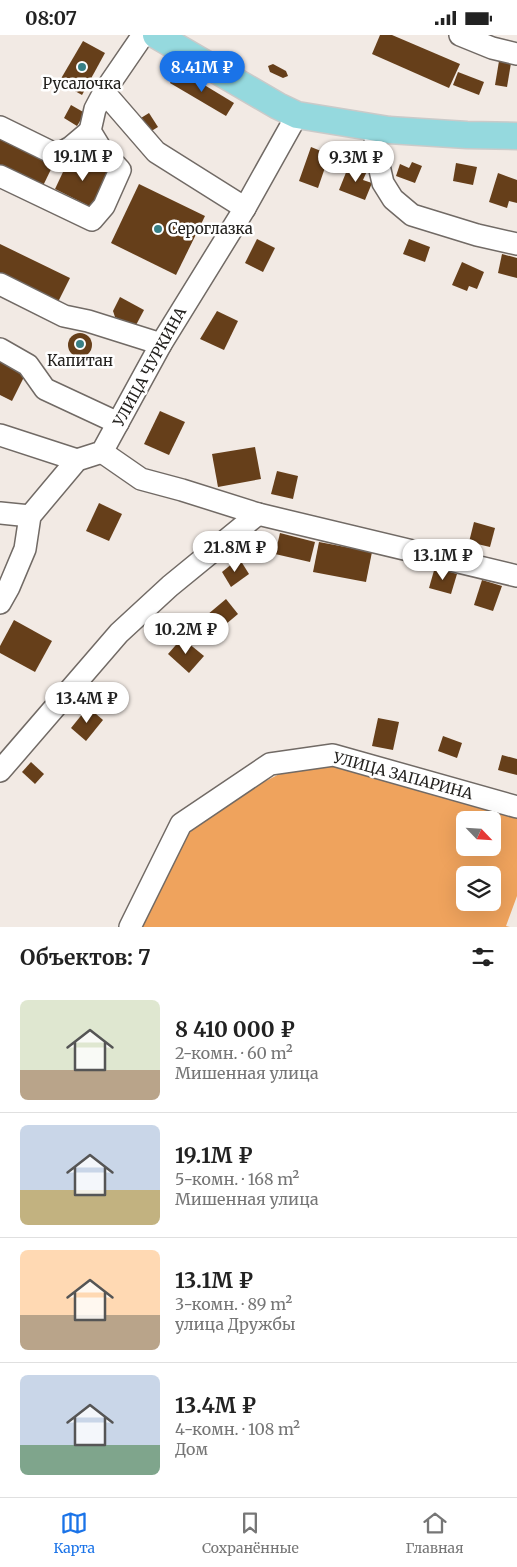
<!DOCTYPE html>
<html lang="ru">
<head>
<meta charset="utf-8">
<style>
  body { margin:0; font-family:Merriweather,serif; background:#f2f2f2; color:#222; height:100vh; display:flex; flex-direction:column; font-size:19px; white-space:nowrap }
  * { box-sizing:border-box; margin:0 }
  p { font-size:16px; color:#767676 }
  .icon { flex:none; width:28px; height:28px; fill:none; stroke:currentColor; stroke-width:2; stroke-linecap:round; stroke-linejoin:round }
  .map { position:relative; height:892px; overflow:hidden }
  .panel { display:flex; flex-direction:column; background:#fff; flex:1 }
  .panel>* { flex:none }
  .needle { width:32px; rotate:115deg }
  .tools { position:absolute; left:456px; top:776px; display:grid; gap:10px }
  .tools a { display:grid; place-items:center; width:45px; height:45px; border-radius:8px; background:#fff; box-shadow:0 5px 20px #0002; font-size:25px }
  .price { position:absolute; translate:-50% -42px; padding:0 11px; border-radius:18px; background:#fff; color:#222; font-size:16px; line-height:32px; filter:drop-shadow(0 1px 2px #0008) }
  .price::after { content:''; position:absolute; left:50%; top:30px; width:15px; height:11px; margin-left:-8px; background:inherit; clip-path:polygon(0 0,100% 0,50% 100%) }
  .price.current { background:#1a73e8; color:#fff }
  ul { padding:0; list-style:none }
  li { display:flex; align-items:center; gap:15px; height:125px; padding:0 20px }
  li+li { border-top:1px solid #e0e0e0 }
  li span { display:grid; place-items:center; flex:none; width:140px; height:100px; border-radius:8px; color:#555 }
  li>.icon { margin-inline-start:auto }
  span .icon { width:60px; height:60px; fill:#fffc; stroke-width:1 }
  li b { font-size:21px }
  h2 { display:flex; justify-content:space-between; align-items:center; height:60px; padding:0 20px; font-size:21px }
  .status { display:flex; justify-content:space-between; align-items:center; height:35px; padding:0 25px; background:#fff; direction:ltr }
  .status svg { height:14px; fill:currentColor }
  .tab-bar { display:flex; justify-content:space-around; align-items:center; height:70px; border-top:1px solid #e0e0e0; background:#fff; font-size:14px; color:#767676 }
  .tab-bar a { display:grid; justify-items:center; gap:2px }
  .tab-bar .current { color:#1a73e8 }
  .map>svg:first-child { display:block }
  .forest { fill:#efa35d; fill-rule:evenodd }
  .building { fill:#663f1a }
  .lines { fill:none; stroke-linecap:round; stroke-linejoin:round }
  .minor-casing { stroke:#716a65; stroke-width:24 }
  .major-casing { stroke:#cacac9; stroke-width:29 }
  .minor { stroke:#fff; stroke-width:21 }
  .major { stroke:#95d9de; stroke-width:26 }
  .poi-dot { fill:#388086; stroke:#fff; stroke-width:2 }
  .labels { text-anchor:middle; stroke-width:5; stroke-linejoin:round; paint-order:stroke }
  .poi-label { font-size:15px; fill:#24221f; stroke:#fff }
  .street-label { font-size:15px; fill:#24221f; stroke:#fff }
</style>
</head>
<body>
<div class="status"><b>08:07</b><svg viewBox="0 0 49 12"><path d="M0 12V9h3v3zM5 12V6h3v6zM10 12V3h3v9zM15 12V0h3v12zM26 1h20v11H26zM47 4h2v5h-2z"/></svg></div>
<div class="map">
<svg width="517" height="892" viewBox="0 0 517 892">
  <rect width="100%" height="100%" fill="#f2eae4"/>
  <!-- forest -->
  <path class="forest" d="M313,722L517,777V861L506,891L510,892H131L181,789ZM465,785H492V812H465ZM465,840H492V868H465Z"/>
  <!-- building -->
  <g class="building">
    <polygon points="380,0 392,0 460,29 449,53 372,19"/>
    <polygon points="83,6 105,18 82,60 59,47"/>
    <polygon points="499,26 511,28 507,52 495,50"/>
    <polygon points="273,29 286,36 288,41 283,43 270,37 268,31"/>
    <polygon points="178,34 234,68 226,81 170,48"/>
    <polygon points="458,37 484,47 479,60 453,50"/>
    <polygon points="71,70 85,78 77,91 64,83"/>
    <polygon points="149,78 158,92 145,100 136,86"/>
    <polygon points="0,98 55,126 40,157 0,137"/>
    <polygon points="311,112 321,116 322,112 331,115 318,153 299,146"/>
    <polygon points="71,120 112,139 95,174 55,154"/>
    <polygon points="412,127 422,131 415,148 396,141 400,129 409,133"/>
    <polygon points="456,128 477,132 473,150 453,146"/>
    <polygon points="349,130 367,136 363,145 372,148 365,165 339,155"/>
    <polygon points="498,138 517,145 517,168 509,166 507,173 489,167"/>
    <polygon points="139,149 205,181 176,240 111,208"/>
    <polygon points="257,204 275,213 263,237 245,228"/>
    <polygon points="409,204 430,212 425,227 403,219"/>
    <polygon points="0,209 70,243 57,269 0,240"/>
    <polygon points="502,219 517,223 517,243 498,238"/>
    <polygon points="462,227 484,237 477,254 469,251 467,256 452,250"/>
    <polygon points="120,262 144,275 135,292 115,282 113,276"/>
    <polygon points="217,276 238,286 224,315 200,304"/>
    <circle cx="80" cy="310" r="12"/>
    <polygon points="0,325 26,338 12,366 0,360"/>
    <polygon points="160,376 185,387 169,420 144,409"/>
    <polygon points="255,412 261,444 218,452 212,419"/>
    <polygon points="277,436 298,441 293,464 271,459"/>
    <polygon points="99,468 122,479 109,506 86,496"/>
    <polygon points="474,487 495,493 490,512 469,507"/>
    <polygon points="280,498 315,507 310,527 275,519"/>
    <polygon points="319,507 372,517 366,547 313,537"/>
    <polygon points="239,523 249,539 231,552 222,537"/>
    <polygon points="435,532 457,539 451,559 429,553"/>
    <polygon points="482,545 502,551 493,576 474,570"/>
    <polygon points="226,564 238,579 219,595 207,580"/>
    <polygon points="14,585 52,606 35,637 0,618 0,611"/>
    <polygon points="182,603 204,621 189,638 168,619"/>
    <polygon points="88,672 103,685 86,706 71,693"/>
    <polygon points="378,683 399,687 393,715 372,711"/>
    <polygon points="443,701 462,708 457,723 438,716"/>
    <polygon points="502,720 517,724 517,740 498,735"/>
    <polygon points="31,727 44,739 35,749 22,737"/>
  </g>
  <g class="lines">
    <defs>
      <g id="minor">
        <polyline points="460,0 492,13 517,19"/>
        <polyline points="104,57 156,117 245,173"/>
        <polyline points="0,92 57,120 71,112 90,96"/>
        <polyline points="374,92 377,122 383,148 393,164 412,180 477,200 517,209"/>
        <polyline points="0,141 92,185 104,171 120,135 101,114 90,96 95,74 104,57 143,0"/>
        <polyline points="0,249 64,281 88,286 161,309"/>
        <polyline points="0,314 28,330 45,354 118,388"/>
        <polyline points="0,400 77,425"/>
        <polyline points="102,417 141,444 182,455 258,479 517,541"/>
        <polyline points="0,478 30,481"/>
        <polyline points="0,568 9,552 25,514 30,481 77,425 102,417 161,309 245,173 297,80"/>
        <polyline points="0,736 119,598 170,551 258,479"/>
        <polyline points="130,892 181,789 270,729 333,720 517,772"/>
      </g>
      <polyline id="major" points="156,0 278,71 297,80 389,95 467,100 517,101"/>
    </defs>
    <!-- minor casing -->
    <use href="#minor" class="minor-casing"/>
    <!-- major casing -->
    <use href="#major" class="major-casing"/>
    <!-- minor -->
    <use href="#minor" class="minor"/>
    <!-- major -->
    <use href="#major" class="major"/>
  </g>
  <!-- markers -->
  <g class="poi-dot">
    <circle cx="82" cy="32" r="5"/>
    <circle cx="158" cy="194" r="5"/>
    <circle cx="80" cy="309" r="5"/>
  </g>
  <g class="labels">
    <!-- poi labels -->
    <g class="poi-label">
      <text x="82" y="54">Русалочка</text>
      <text x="168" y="199" text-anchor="start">Сероглазка</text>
      <text x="80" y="331">Капитан</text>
    </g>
    <!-- street labels -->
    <g class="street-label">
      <text transform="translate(150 332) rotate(-61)" y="5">УЛИЦА ЧУРКИНА</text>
      <text transform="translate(403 741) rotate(15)" y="5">УЛИЦА ЗАПАРИНА</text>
    </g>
  </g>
</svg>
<div class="tools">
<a><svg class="needle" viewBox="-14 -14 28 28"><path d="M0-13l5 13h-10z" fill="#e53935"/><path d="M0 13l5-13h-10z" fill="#767676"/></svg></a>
<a><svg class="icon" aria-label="layers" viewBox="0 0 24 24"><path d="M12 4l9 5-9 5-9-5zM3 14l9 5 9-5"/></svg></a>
</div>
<b class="price current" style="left:202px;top:58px">8.41M ₽</b>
<b class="price" style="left:83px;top:147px">19.1M ₽</b>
<b class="price" style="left:356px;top:148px">9.3M ₽</b>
<b class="price" style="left:235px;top:538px">21.8M ₽</b>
<b class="price" style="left:443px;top:546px">13.1M ₽</b>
<b class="price" style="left:186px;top:620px">10.2M ₽</b>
<b class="price" style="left:87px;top:689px">13.4M ₽</b>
</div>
<section class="panel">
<h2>Объектов: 7<svg class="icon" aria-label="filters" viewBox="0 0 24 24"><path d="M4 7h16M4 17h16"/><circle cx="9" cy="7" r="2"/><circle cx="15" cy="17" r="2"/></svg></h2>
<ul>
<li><span style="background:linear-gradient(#dfe7d0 70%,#b9a48a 0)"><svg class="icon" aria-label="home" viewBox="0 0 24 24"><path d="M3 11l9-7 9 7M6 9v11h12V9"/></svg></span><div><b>8 410 000 ₽</b><p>2-комн. · 60 m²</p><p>Мишенная улица</p></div></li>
<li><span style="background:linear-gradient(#c9d6e8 65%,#c2b280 0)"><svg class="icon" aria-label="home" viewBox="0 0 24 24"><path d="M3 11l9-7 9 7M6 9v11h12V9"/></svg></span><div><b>19.1M ₽</b><p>5-комн. · 168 m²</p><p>Мишенная улица</p></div></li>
<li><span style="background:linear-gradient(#ffd9b3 65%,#b9a48a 0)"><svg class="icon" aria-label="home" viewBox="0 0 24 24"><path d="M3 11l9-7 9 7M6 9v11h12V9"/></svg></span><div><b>13.1M ₽</b><p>3-комн. · 89 m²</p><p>улица Дружбы</p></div></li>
<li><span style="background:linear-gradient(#c9d6e8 70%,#7fa58c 0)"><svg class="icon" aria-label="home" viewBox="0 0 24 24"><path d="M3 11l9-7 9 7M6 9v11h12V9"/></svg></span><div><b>13.4M ₽</b><p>4-комн. · 108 m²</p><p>Дом</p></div></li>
</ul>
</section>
<nav class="tab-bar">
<a class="current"><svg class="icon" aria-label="map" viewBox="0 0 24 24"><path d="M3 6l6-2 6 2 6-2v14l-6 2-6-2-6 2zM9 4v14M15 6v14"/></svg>Карта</a>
<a><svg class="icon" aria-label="saved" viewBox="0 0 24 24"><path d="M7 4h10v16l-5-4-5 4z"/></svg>Сохранённые</a>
<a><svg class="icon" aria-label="home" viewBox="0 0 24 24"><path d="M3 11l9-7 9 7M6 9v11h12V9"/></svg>Главная</a>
</nav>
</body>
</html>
